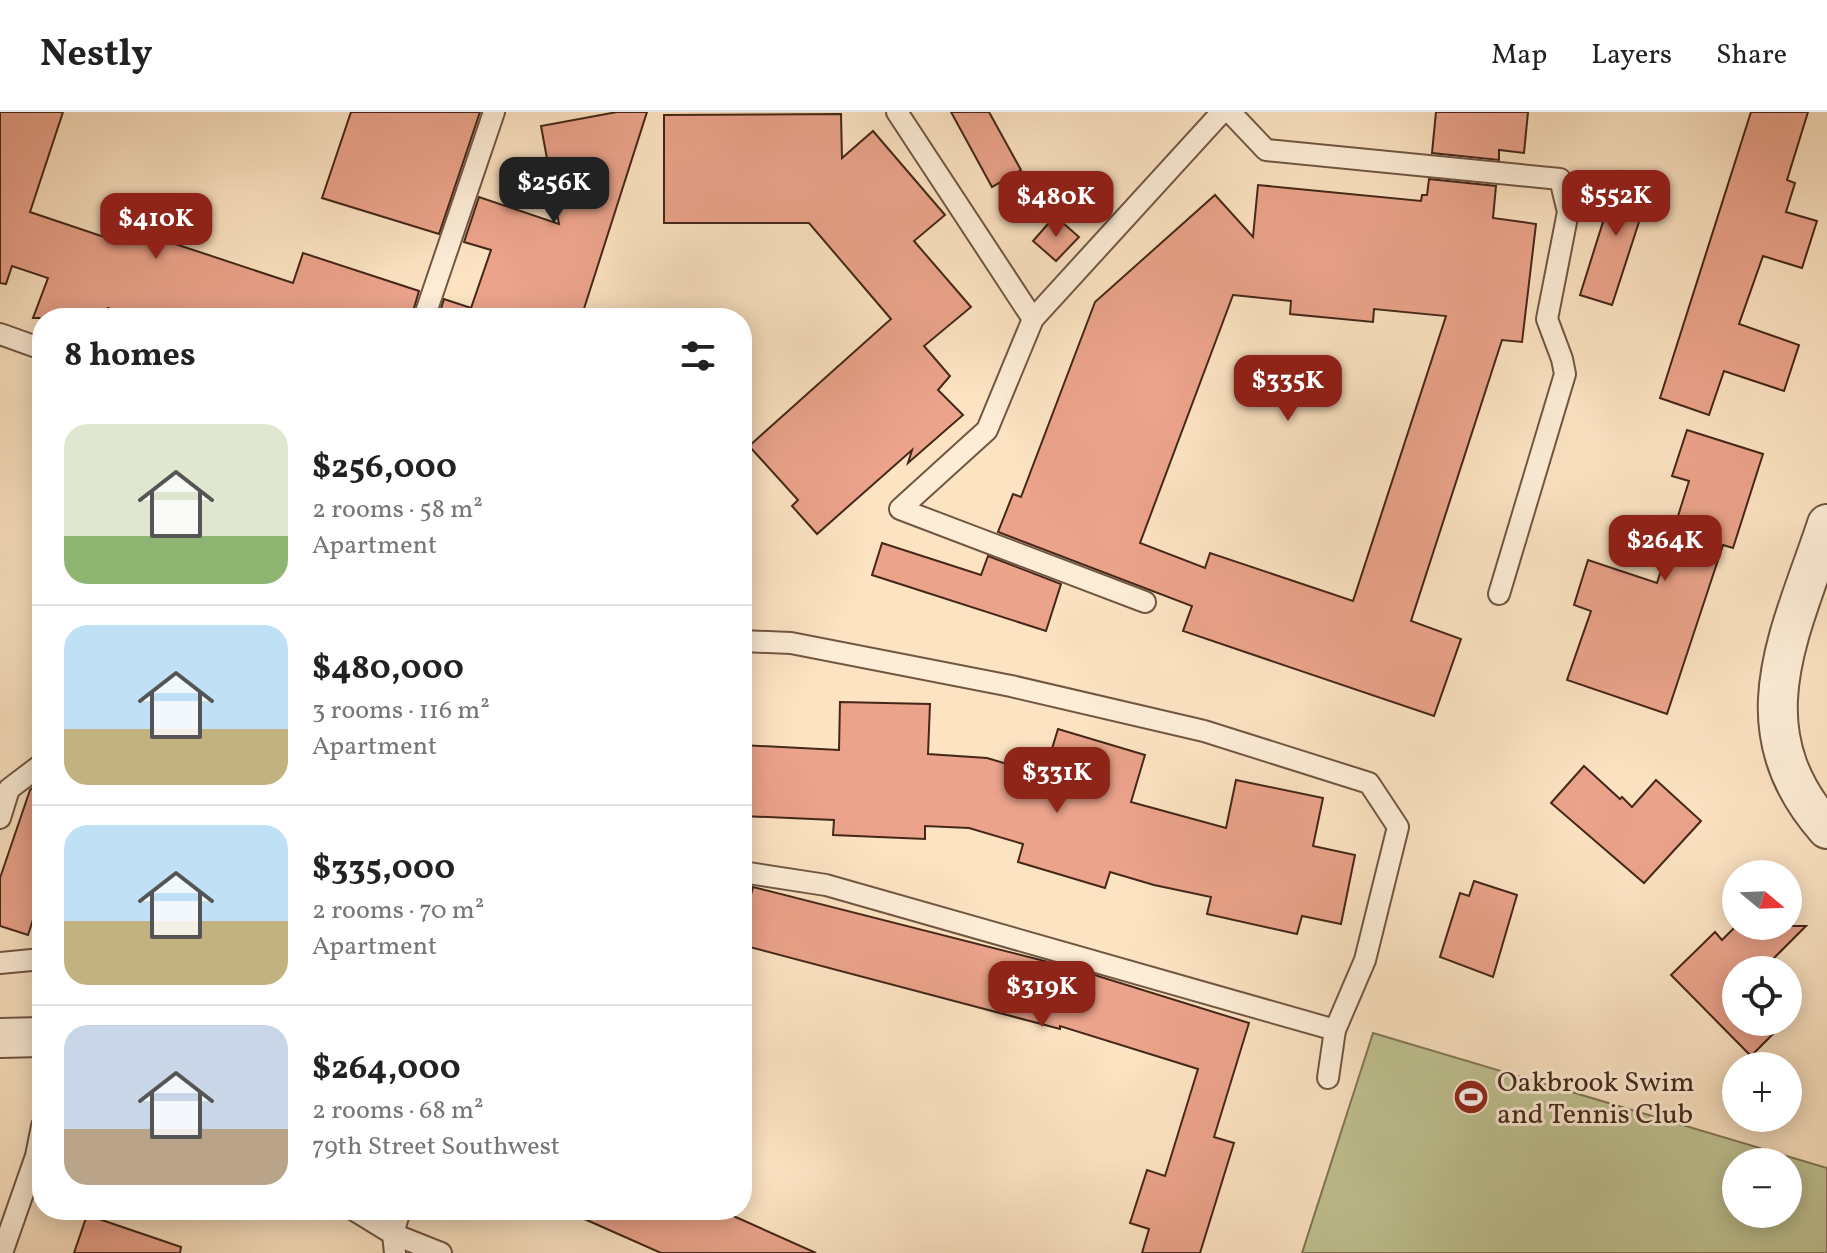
<!DOCTYPE html>
<html lang="en">
<head>
<meta charset="utf-8">
<style>
  body { margin:0; font-family:Vollkorn,serif; background:#f2f2f2; color:#222; height:100vh; display:flex; flex-direction:column; font-size:30px; white-space:nowrap }
  * { box-sizing:border-box; margin:0 }
  p { font-size:26px; color:#767676 }
  .icon { flex:none; width:44px; height:44px; fill:none; stroke:currentColor; stroke-width:2; stroke-linecap:round; stroke-linejoin:round }
  .map { position:relative; flex:1; overflow:hidden }
  .panel { position:absolute; left:32px; top:196px; width:720px; height:912px; display:flex; flex-direction:column; background:#fff; border-radius:32px; box-shadow:0 4px 20px #0003 }
  .panel>* { flex:none }
  .needle { width:52px; rotate:109deg }
  .controls { position:absolute; left:1722px; top:748px; display:grid; gap:16px }
  .controls a { display:grid; place-items:center; width:80px; height:80px; border-radius:50%; background:#fff; box-shadow:0 4px 20px #0003; font-size:40px }
  .price { position:absolute; translate:-50% -68px; padding:0 18px; border-radius:16px; background:#8f2418; color:#fff; font-size:26px; line-height:52px; filter:drop-shadow(0 2px 4px #0008) }
  .price::after { content:''; position:absolute; left:50%; top:48px; width:24px; height:18px; margin-left:-12px; background:inherit; clip-path:polygon(0 0,100% 0,50% 100%) }
  .price.current { background:#222; color:#fff }
  ul { padding:0; list-style:none }
  li { display:flex; align-items:center; gap:24px; height:200px; padding:0 32px }
  li+li { border-top:2px solid #e0e0e0 }
  li span { display:grid; place-items:center; flex:none; width:224px; height:160px; border-radius:24px; color:#555 }
  li>.icon { margin-inline-start:auto }
  span .icon { width:96px; height:96px; fill:#fffc; stroke-width:1 }
  li b { font-size:34px }
  h2 { display:flex; justify-content:space-between; align-items:center; height:96px; padding:0 32px; font-size:34px }
  header { display:flex; align-items:center; gap:48px; box-sizing:border-box; height:112px; padding:0 40px; background:#fff; border-bottom:2px solid #e0e0e0 }
  header strong { font-size:38px }
  nav { display:flex; gap:44px; margin-inline-start:auto; font-size:28px }
  .map>svg:first-child { display:block }
  .green { fill:#c0c393; stroke:#827556; stroke-width:2; fill-rule:evenodd }
  .building { fill:#eba38b; stroke:#442719; stroke-width:2; fill-rule:evenodd }
  .lines { fill:none; stroke-linecap:round; stroke-linejoin:round }
  .lane-casing { stroke:#725643; stroke-width:24 }
  .street-casing { stroke:#725643; stroke-width:42 }
  .lane { stroke:#fdedd7; stroke-width:20 }
  .street { stroke:#fdedd7; stroke-width:38 }
  .labels { text-anchor:middle; stroke-width:6; stroke-linejoin:round; paint-order:stroke }
  .poi-label { font-size:28px; fill:#442719; stroke:#fdedd7; text-anchor:start }
</style>
</head>
<body>
<header>
<strong>Nestly</strong>
<nav><a>Map</a><a>Layers</a><a>Share</a></nav>
</header>
<div class="map">
<svg width="1827" height="1141" viewBox="0 0 1827 1141">
  <rect width="100%" height="100%" fill="#fce3c2"/>
  <filter id="stains"><feTurbulence type="fractalNoise" baseFrequency=".0025" numOctaves="4"/><feColorMatrix values="0 0 0 0 .2 0 0 0 0 .09 0 0 0 0 .02 0 0 0 .5 -.17"/></filter>
  <radialGradient id="worn" r=".72"><stop offset=".6" stop-color="#630" stop-opacity="0"/><stop offset="1" stop-color="#630" stop-opacity=".3"/></radialGradient>
  <!-- green -->
  <path class="green" d="M1373,921L1827,1056V1141H1302ZM1736,1050H1788V1102H1736Z"/>
  <!-- building -->
  <g class="building">
    <polygon points="0,0 63,0 30,100 116,129 121,114 293,171 303,141 419,179 411,206 137,206 108,196 105,206 33,206 48,166 12,154 6,172 0,171"/>
    <polygon points="351,0 480,0 439,122 322,86"/>
    <polygon points="617,0 647,0 581,206 438,206 444,187 471,196 491,138 464,130 479,85 559,112 541,14"/>
    <polygon points="951,0 989,0 1021,58 992,75"/>
    <polygon points="1436,0 1528,0 1524,41 1499,38 1499,48 1432,41"/>
    <polygon points="1751,0 1808,0 1787,68 1795,71 1786,100 1817,109 1802,156 1763,144 1739,212 1799,233 1784,279 1724,259 1709,303 1660,286"/>
    <polygon points="841,2 842,46 873,19 945,103 914,129 971,195 924,234 950,264 938,278 963,303 908,351 912,338 817,422 792,394 798,388 749,334 891,207 809,111 664,111 664,3"/>
    <polygon points="1619,59 1652,70 1612,193 1580,183"/>
    <path d="M1429,67L1496,74L1493,106L1536,112L1522,230L1502,228L1411,509L1461,527L1434,604L1183,519L1192,494L998,420L1013,382L1021,385L1095,190L1215,83L1253,125L1258,73L1421,89L1422,83H1427ZM1233,183L1291,189L1290,202L1373,210L1374,197L1446,204L1353,489L1210,441L1205,456L1140,431Z"/>
    <polygon points="1055,104 1079,125 1056,149 1033,129"/>
    <polygon points="1687,318 1763,342 1733,436 1723,433 1667,602 1567,568 1591,499 1574,493 1588,448 1657,471 1689,369 1672,364"/>
    <polygon points="882,431 981,463 988,444 1061,472 1046,519 872,463"/>
    <polygon points="840,590 930,592 928,642 987,646 1044,663 1058,617 1145,643 1131,690 1226,716 1236,668 1323,686 1313,734 1355,743 1341,812 1302,804 1297,822 1207,802 1211,785 1154,773 1110,760 1105,776 1018,750 1023,732 969,716 925,714 925,727 833,723 834,708 742,704 742,633 839,638"/>
    <polygon points="1584,654 1620,687 1622,685 1632,695 1656,668 1701,709 1644,771 1551,691"/>
    <polygon points="42,668 42,780 28,823 0,814 0,766 30,678"/>
    <polygon points="1474,769 1517,783 1493,865 1440,845 1460,781 1469,784"/>
    <polygon points="753,775 1072,856 1249,911 1214,1025 1234,1031 1200,1141 1142,1141 1149,1117 1130,1111 1147,1058 1165,1064 1198,957 1060,914 1060,917 742,833 742,816"/>
    <polygon points="1736,814 1806,814 1762,858 1736,858 1736,910 1785,910 1751,944 1671,863 1715,820 1722,828"/>
    <polygon points="564,1098 720,1098 816,1141 661,1141"/>
    <polygon points="87,1103 181,1135 180,1141 74,1141"/>
  </g>
  <g class="lines">
    <defs>
      <g id="lane">
        <polyline points="897,0 1033,207"/>
        <polyline points="1230,0 1266,38 1560,67 1568,100 1547,207 1562,247 1565,262 1499,482"/>
        <polyline points="424,206 494,0"/>
        <polyline points="0,222 42,237"/>
        <polyline points="1145,490 900,397 987,318 1033,207 1222,0"/>
        <polyline points="742,529 791,531 1011,574 1204,619 1369,671 1398,715 1365,848 1335,918 1328,966"/>
        <polyline points="0,706 9,677 42,652"/>
        <polyline points="742,760 826,773 1335,918"/>
        <polyline points="0,851 42,847"/>
        <polyline points="354,1098 393,1122 395,1141"/>
        <polyline points="400,1098 393,1122 441,1141"/>
        <polyline points="2,1141 36,1044 42,1014"/>
      </g>
      <g id="street">
        <path d="M1827,412C1791,521 1737,616 1827,717"/>
        <polyline points="0,926 42,925"/>
      </g>
    </defs>
    <!-- lane casing -->
    <use href="#lane" class="lane-casing"/>
    <!-- street casing -->
    <use href="#street" class="street-casing"/>
    <!-- lane -->
    <use href="#lane" class="lane"/>
    <!-- street -->
    <use href="#street" class="street"/>
  </g>
  <!-- icons -->
  <defs>
    <symbol id="stadium-disc" viewBox="-11 -11 22 22"><circle r="9.5" fill="#8f2418" stroke="#fdedd7"/><path d="M0-5a6.5 5 0 1 0 0 10a6.5 5 0 1 0 0-10ZM-3.5-1.8h7v3.6h-7Z" fill="#fff"/></symbol>
  </defs>
  <g fill-rule="evenodd">
    <use href="#stadium-disc" x="1451" y="965" width="40" height="40"/>
  </g>
  <g class="labels">
    <!-- poi labels -->
    <g class="poi-label">
      <text x="1497" y="979">Oakbrook Swim<tspan x="1497" dy="32">and Tennis Club</tspan></text>
    </g>
  </g>
  <rect width="100%" height="100%" filter="url(#stains)"/>
  <rect width="100%" height="100%" fill="url(#worn)"/>
</svg>
<div class="controls">
<a><svg class="needle" viewBox="-14 -14 28 28"><path d="M0-13l5 13h-10z" fill="#e53935"/><path d="M0 13l5-13h-10z" fill="#767676"/></svg></a>
<a><svg class="icon" aria-label="locate" viewBox="0 0 24 24"><circle cx="12" cy="12" r="6"/><path d="M12 2v4M12 18v4M2 12h4M18 12h4"/></svg></a>
<a>+</a>
<a>−</a>
</div>
<b class="price current" style="left:554px;top:113px">$256K</b>
<b class="price" style="left:1616px;top:126px">$552K</b>
<b class="price" style="left:1056px;top:127px">$480K</b>
<b class="price" style="left:156px;top:149px">$410K</b>
<b class="price" style="left:1288px;top:311px">$335K</b>
<b class="price" style="left:1665px;top:471px">$264K</b>
<b class="price" style="left:1057px;top:703px">$331K</b>
<b class="price" style="left:1042px;top:917px">$319K</b>
<section class="panel">
<h2>8 homes<svg class="icon" aria-label="filters" viewBox="0 0 24 24"><path d="M4 7h16M4 17h16"/><circle cx="9" cy="7" r="2"/><circle cx="15" cy="17" r="2"/></svg></h2>
<ul>
<li><span style="background:linear-gradient(#dfe7d0 70%,#8fb573 0)"><svg class="icon" aria-label="home" viewBox="0 0 24 24"><path d="M3 11l9-7 9 7M6 9v11h12V9"/></svg></span><div><b>$256,000</b><p>2 rooms · 58 m²</p><p>Apartment</p></div></li>
<li><span style="background:linear-gradient(#bfe0f5 65%,#c2b280 0)"><svg class="icon" aria-label="home" viewBox="0 0 24 24"><path d="M3 11l9-7 9 7M6 9v11h12V9"/></svg></span><div><b>$480,000</b><p>3 rooms · 116 m²</p><p>Apartment</p></div></li>
<li><span style="background:linear-gradient(#bfe0f5 60%,#c2b280 0)"><svg class="icon" aria-label="home" viewBox="0 0 24 24"><path d="M3 11l9-7 9 7M6 9v11h12V9"/></svg></span><div><b>$335,000</b><p>2 rooms · 70 m²</p><p>Apartment</p></div></li>
<li><span style="background:linear-gradient(#c9d6e8 65%,#b9a48a 0)"><svg class="icon" aria-label="home" viewBox="0 0 24 24"><path d="M3 11l9-7 9 7M6 9v11h12V9"/></svg></span><div><b>$264,000</b><p>2 rooms · 68 m²</p><p>79th Street Southwest</p></div></li>
</ul>
</section>
</div>
</body>
</html>
